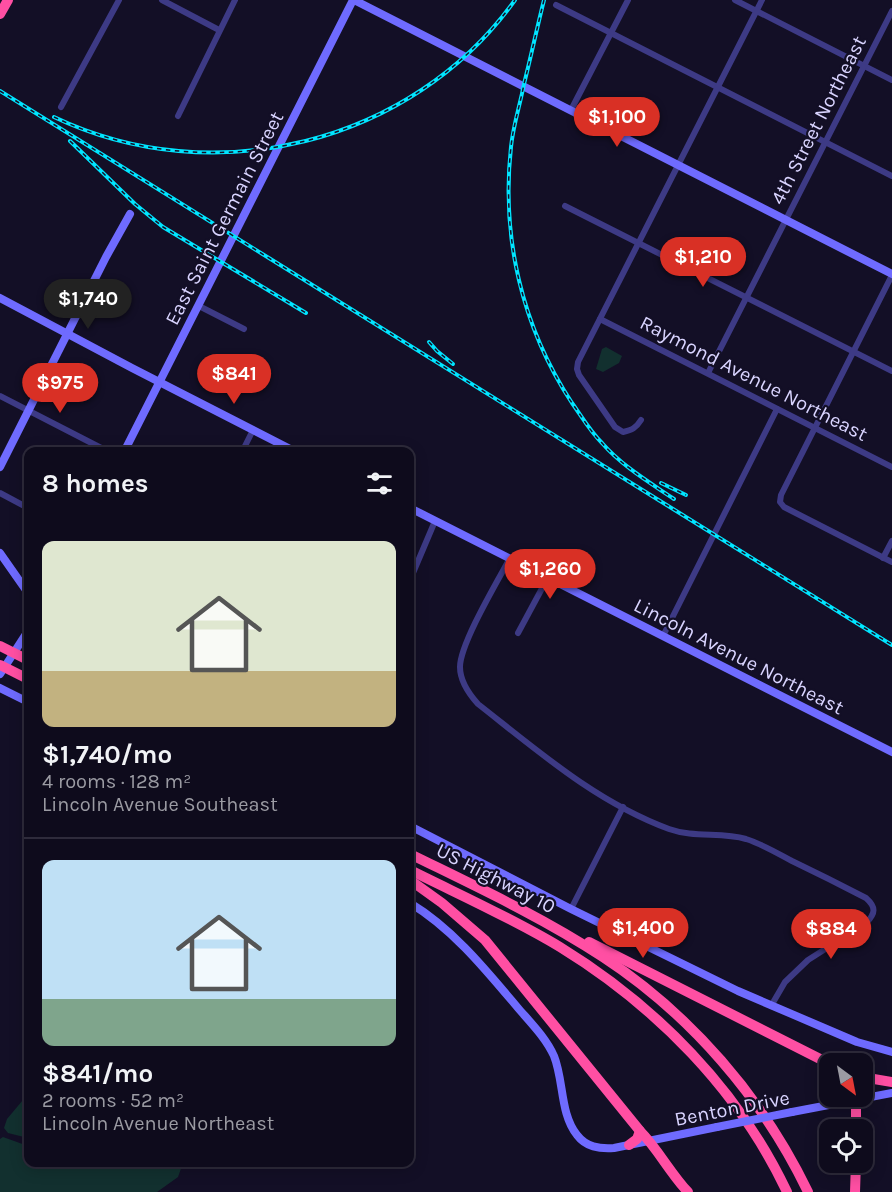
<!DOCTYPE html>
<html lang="en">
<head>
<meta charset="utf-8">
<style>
  body { margin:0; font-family:Karla,sans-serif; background:#171425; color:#f1f3f6; height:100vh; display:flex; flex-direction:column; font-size:22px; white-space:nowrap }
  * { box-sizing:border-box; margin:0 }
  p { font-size:20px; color:#9b9ba3 }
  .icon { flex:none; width:33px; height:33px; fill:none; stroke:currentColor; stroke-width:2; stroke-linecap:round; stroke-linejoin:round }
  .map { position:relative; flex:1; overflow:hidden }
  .drawer { position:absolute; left:24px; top:447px; width:390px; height:720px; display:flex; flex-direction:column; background:#0e0b1c; border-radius:12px; box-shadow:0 3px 15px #0003,0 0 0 2px #2e2b3b }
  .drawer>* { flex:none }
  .needle { width:39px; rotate:148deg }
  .controls { position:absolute; left:819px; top:1053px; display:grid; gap:12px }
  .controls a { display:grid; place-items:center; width:54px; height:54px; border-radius:12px; background:#0e0b1c; box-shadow:0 3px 15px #0003,0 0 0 2px #2e2b3b; font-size:30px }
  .price { position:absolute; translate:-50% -51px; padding:0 14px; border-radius:21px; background:#d93025; color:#fff; font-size:20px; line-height:39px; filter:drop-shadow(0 2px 3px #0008) }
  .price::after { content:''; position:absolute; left:50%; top:36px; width:18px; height:14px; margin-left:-9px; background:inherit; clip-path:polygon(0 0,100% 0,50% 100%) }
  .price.active { background:#222; color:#fff }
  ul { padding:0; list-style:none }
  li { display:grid; align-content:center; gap:12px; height:318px; padding:0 18px }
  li+li { border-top:2px solid #2e2b3b }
  li span { display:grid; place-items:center; height:186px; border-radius:12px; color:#555 }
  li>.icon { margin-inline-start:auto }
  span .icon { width:108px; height:108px; fill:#fffc; stroke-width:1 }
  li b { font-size:26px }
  h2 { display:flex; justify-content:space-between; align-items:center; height:72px; padding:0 18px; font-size:26px }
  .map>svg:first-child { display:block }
  .green { fill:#12302f }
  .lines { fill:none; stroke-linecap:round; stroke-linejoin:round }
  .street { stroke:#3d3a85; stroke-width:6 }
  .secondary { stroke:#6f6bff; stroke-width:8 }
  .highway { stroke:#ff4fa3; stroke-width:10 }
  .rail-casing { stroke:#00e5ff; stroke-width:4 }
  .rail { stroke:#130f26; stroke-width:1.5; stroke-dasharray:4.5; stroke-linecap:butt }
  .secondary-bridge { stroke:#6f6bff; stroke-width:8 }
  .labels { text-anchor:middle; stroke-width:4.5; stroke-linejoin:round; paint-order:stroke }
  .street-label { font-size:20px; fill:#d9d4ff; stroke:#130f26 }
</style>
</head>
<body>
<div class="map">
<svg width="892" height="1192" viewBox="0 0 892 1192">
  <rect width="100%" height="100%" fill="#130f26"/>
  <!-- green -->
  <g class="green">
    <polygon points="606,347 622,356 619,363 603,372 596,369 602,349"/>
    <polygon points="28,1094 28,1138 8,1133 4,1128 7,1119"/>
    <polygon points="3,1137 28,1146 28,1162 183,1163 178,1177 157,1192 0,1192 0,1139"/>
  </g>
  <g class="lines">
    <!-- street -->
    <g class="street">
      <polyline points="162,0 219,30"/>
      <polyline points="735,0 892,80"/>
      <polyline points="556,5 892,176"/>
      <polyline points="61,107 119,0"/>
      <polyline points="571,110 628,0"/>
      <polyline points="178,116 235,0"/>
      <polyline points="565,206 892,371"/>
      <polyline points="892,275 781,495 780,502 784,507 892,562"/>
      <polyline points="199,306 244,329"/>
      <polyline points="600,319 892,467"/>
      <polyline points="708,373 892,11"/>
      <polyline points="0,396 109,452"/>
      <path d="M641,420C636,428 632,430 623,432L615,427L579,375L577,369L578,362L762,0"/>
      <polyline points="242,452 253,430"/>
      <polyline points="0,493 28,508"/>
      <path d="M510,558C497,582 460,644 460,667C460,681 469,694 478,704C538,751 596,802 669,829C694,838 721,832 746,839C762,844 777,853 792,861C817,873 841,885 866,898C876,907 876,913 866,923L808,960L785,982L771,1006"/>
      <polyline points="883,558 892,541"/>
      <polyline points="410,580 435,521"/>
      <polyline points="518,633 560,555"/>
      <polyline points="663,636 777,409"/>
      <polyline points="571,909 623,807"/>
    </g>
    <!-- secondary -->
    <g class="secondary">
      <polyline points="354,0 892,274"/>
      <polyline points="0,298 132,368 296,452"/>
      <polyline points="124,452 353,0"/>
      <polyline points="0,467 106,257 130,214"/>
      <polyline points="410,508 892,752"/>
      <polyline points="0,553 28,593"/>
      <polyline points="0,674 28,631"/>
      <polyline points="0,688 28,702"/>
      <polyline points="410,826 571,909 738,991 857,1042 892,1052"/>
      <path d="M410,903C453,929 486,970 518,1008C531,1023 546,1038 554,1056C564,1081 560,1114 577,1135C586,1147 599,1149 614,1148L717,1127"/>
      <polyline points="792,1112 892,1093"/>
    </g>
    <!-- highway -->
    <g class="highway">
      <polyline points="0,14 8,0"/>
      <polyline points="0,646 28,660"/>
      <polyline points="0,665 28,679"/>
      <path d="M410,854C475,886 542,917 603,957C690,1014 763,1098 808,1192"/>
      <path d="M410,870C460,895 512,918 560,947C656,1006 739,1090 787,1192"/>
      <path d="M410,880L442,903L485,940L640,1131C658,1149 670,1173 688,1192"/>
      <polyline points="589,942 830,1064"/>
      <polyline points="862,1077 892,1082"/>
      <polyline points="854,1096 856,1101 856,1130"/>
      <polyline points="629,1145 637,1139 640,1131"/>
      <polyline points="855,1192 856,1162"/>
    </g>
    <defs>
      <g id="rail">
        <path d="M544,0C537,28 531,56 524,84C520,105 513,126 511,147C501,237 522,327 572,403C582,417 590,431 602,443C622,466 649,482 674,499"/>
        <polyline points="0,91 892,645"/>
        <path d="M54,117C213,193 412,144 515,0"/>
        <polyline points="70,141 135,204 163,227 306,313"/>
        <polyline points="429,342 437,351 453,364"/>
        <polyline points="661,483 686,495"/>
      </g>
    </defs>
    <!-- rail casing -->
    <use href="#rail" class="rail-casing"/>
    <!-- rail -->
    <use href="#rail" class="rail"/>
    <!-- secondary-bridge -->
    <polyline class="secondary-bridge" points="717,1127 792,1112"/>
  </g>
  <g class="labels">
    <!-- street labels -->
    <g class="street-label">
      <text transform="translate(818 120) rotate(-63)" y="7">4th Street Northeast</text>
      <text transform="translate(224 218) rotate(-63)" y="7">East Saint Germain Street</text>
      <text transform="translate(754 378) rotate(27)" y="7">Raymond Avenue Northeast</text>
      <text transform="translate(739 656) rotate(27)" y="7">Lincoln Avenue Northeast</text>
      <text transform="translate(496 878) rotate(27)" y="7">US Highway 10</text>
      <text transform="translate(732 1108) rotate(-11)" y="7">Benton Drive</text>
    </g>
  </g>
</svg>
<div class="controls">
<a><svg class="needle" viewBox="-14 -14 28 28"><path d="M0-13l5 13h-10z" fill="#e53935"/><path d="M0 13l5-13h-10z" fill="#9b9ba3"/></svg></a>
<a><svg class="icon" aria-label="locate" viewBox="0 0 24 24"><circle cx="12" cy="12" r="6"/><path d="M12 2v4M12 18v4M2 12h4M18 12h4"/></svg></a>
</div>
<b class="price" style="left:617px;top:148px">$1,100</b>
<b class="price" style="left:703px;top:288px">$1,210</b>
<b class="price active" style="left:88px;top:330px">$1,740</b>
<b class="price" style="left:234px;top:405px">$841</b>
<b class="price" style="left:60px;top:414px">$975</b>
<b class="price" style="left:550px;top:600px">$1,260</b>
<b class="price" style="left:643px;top:959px">$1,400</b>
<b class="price" style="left:831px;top:960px">$884</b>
<section class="drawer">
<h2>8 homes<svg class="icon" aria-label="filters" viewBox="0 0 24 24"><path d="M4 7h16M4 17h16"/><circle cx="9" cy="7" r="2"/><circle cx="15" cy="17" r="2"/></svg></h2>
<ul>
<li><span style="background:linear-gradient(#dfe7d0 70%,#c2b280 0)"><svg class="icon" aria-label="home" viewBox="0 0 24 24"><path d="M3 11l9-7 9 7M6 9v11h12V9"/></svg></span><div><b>$1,740/mo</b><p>4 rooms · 128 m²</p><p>Lincoln Avenue Southeast</p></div></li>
<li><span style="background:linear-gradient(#bfe0f5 75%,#7fa58c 0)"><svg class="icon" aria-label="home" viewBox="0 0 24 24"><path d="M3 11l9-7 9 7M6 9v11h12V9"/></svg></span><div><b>$841/mo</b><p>2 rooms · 52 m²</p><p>Lincoln Avenue Northeast</p></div></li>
</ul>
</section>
</div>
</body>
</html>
